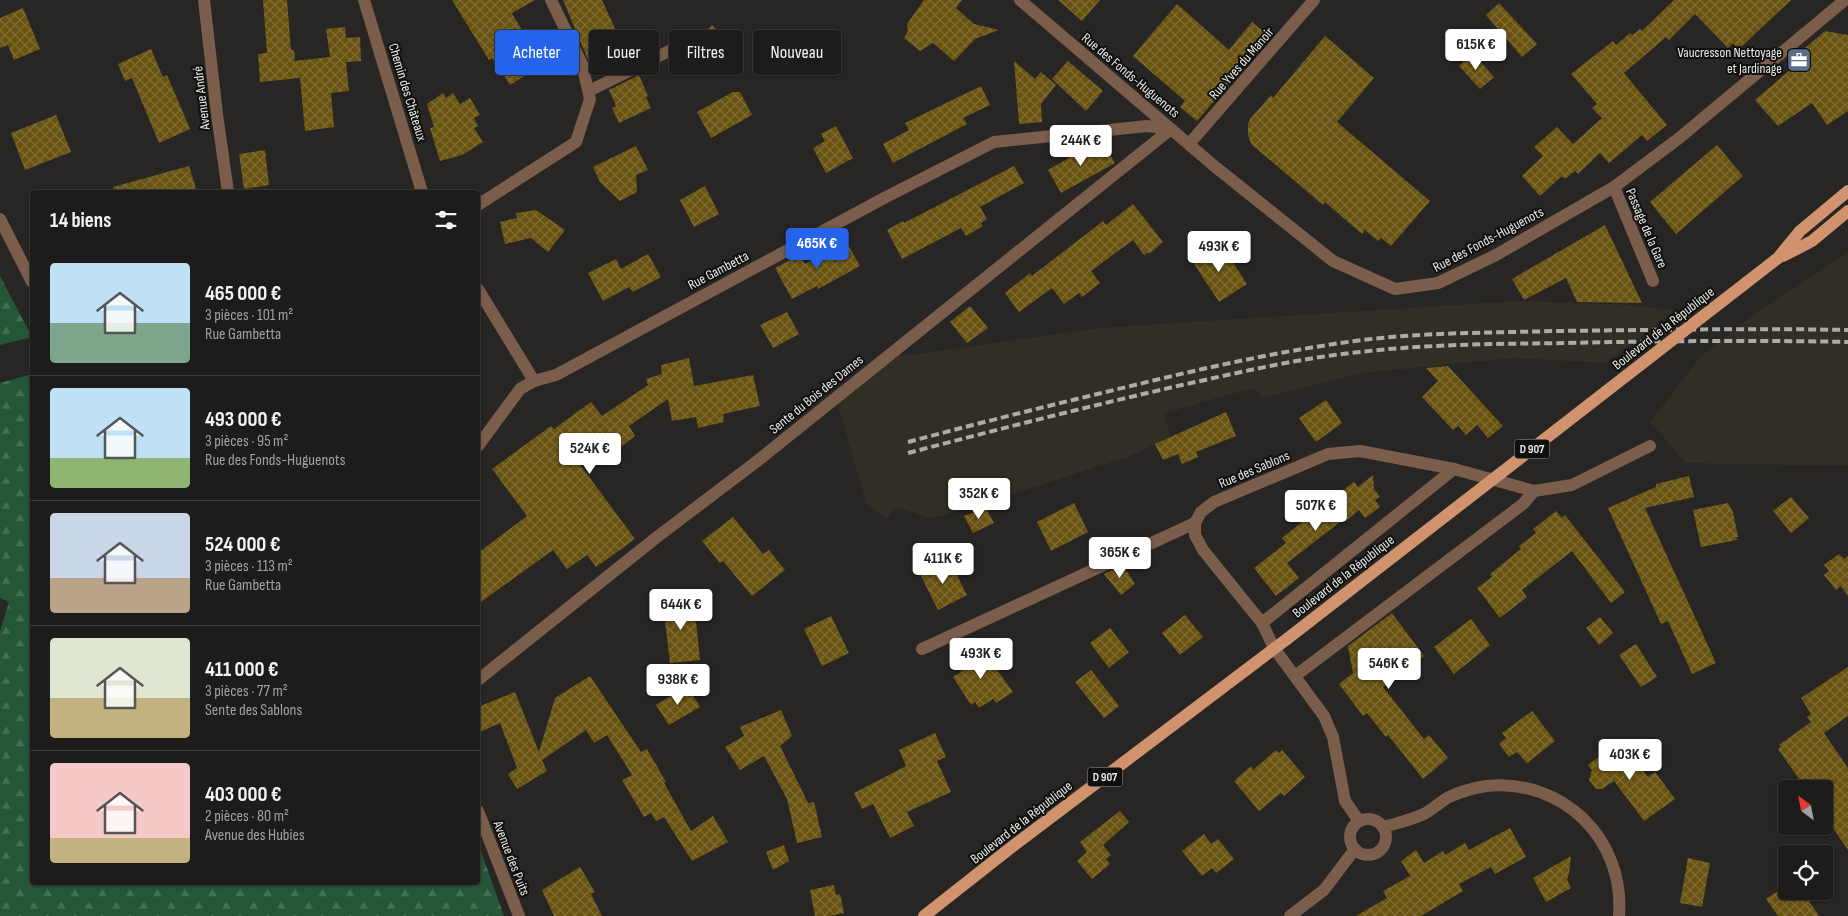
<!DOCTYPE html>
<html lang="fr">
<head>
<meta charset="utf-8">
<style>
  body { margin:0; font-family:"Sofia Sans Condensed",sans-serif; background:#2a2928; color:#f1f3f6; height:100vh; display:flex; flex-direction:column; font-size:19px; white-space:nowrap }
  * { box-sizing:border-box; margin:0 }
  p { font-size:16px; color:#a0a1a3 }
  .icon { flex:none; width:28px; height:28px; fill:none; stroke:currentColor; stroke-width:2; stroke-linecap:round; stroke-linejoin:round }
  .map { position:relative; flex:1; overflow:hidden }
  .side { position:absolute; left:30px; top:190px; width:450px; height:695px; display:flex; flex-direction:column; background:#1d1c1b; border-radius:5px; box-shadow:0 1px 4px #0004,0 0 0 1px #3b3a3a }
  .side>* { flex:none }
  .hud { position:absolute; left:495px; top:30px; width:475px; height:45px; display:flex; gap:10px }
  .needle { width:32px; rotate:328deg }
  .fabs { position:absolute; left:1778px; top:780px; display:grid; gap:10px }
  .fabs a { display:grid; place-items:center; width:55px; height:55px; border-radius:5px; background:#1d1c1b; box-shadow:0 1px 4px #0004,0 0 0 1px #3b3a3a; font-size:25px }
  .price { position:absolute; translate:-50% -42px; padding:0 11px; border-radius:5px; background:#fff; color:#222; font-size:16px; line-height:32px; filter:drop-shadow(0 1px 2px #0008) }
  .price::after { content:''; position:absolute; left:50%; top:30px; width:15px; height:11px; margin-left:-8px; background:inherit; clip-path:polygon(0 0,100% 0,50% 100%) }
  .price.on { background:#2563eb; color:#fff }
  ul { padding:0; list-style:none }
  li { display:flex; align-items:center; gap:15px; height:125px; padding:0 20px }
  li+li { border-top:1px solid #3b3a3a }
  li span { display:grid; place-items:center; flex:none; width:140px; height:100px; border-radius:5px; color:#555 }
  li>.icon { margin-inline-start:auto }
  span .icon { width:60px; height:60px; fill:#fffc; stroke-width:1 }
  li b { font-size:21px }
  h2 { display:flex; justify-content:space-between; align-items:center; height:60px; padding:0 20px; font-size:21px }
  .chip { padding:0 18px; border-radius:5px; background:#1d1c1b; box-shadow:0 1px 4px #0004,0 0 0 1px #3b3a3a; font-size:18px; line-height:45px }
  .chip.on { background:#2563eb; color:#fff }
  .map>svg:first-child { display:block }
  .built { fill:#312e26 }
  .forest { fill:url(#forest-firs) }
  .building { fill:url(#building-cross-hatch) }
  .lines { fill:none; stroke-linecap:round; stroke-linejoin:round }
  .minor { stroke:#7b5d4c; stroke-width:12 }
  .major { stroke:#d1936e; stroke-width:12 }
  .rail { stroke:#acaba9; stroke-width:4; stroke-dasharray:8 4; stroke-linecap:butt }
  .major-bridge { stroke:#d1936e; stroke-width:12 }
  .labels { text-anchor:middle; stroke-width:4; stroke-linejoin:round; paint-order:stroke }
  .shield { fill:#0f0f0e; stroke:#a8a8a7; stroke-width:1 }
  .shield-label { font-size:12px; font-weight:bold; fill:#eaeae8 }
  .poi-label { font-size:14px; fill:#eaeae8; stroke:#0f0f0e; text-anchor:end }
  .street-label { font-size:14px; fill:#eaeae8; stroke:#0f0f0e }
</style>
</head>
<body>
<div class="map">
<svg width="1848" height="916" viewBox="0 0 1848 916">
  <defs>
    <pattern id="forest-firs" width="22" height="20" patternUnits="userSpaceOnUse" patternTransform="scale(1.25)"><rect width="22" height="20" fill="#245738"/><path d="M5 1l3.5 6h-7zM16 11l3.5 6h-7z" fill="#446f55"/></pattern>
    <pattern id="building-cross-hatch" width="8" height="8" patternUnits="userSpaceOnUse" patternTransform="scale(1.25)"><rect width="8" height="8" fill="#695311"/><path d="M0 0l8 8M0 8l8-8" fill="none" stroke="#7f6c34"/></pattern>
  </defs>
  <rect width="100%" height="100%" fill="#272624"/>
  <!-- built -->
  <g class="built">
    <polygon points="1848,252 1848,466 1686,463 1650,422 1702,355 1756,313"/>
    <polygon points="1517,301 1614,304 1676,310 1605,363 1514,358 1362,373 1262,398 1256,389 1230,394 1163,414 1171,437 1128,457 950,514 929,518 895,507 887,519 867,505 835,395 895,357 1099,328"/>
  </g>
  <!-- forest -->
  <g class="forest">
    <polygon points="0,276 32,337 0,345"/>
    <polygon points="32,374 32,882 478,882 478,843 504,916 0,916 0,631 9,602 0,598 0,383"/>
  </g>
  <!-- building -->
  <g class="building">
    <polygon points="263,0 287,0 291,50 294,50 295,61 330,57 326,29 345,27 346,38 360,37 361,61 346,62 349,91 331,93 334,127 305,131 300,78 260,82 258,54 267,53"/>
    <polygon points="452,0 535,0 512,13 526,37 521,41 537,68 510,85 492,58 489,60"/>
    <polygon points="563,0 602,0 630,62 602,76 599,71 596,72 594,66 591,67"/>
    <polygon points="924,0 962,0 956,8 974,24 999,30 975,39 954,61 933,43 920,51 904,38 908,31 907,24"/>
    <polygon points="1058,0 1100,0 1082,21"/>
    <polygon points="1674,0 1791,0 1739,49 1733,43 1728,48 1695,14 1669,40 1666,37 1624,73 1667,125 1647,141 1642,135 1609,163 1600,153 1578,174 1575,171 1565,179 1562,176 1540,196 1522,176 1543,156 1534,147 1557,127 1573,144 1602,118 1592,108 1597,104 1571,74 1613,41 1616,45 1630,33 1632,35 1640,29 1642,31"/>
    <polygon points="1499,3 1537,44 1522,57 1486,15"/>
    <polygon points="1177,4 1229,50 1252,22 1269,36 1197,121 1180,107 1185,101 1133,56"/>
    <polygon points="23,8 40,49 14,60 8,45 0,48 0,18"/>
    <polygon points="712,25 737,48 716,68 695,49 697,47 694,44"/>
    <polygon points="1825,31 1848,35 1848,111 1827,125 1812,103 1778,126 1755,100 1790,70 1786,64"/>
    <polygon points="1325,36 1374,78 1337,122 1430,201 1391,246 1381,238 1378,241 1365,230 1362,234 1325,202 1323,205 1251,144 1248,135 1248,124 1250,119 1271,95 1273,98"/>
    <polygon points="151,49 163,77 167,75 190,129 159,143 132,78 125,81 118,64"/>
    <polygon points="1473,53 1494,77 1480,89 1459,66"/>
    <polygon points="1014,61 1035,79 1041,72 1056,85 1041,104 1042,122 1019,124"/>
    <polygon points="1068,61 1103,91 1086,111 1052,79"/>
    <polygon points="639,75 648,96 646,97 651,108 619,123 612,108 616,106 609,90"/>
    <polygon points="981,86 990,105 963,118 967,124 893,163 883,144 909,130 905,123"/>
    <polygon points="733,92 740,92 752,115 711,138 697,112"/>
    <polygon points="443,93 446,98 453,93 460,104 470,98 480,115 474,118 478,126 474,128 483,142 462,155 440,161 430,128 434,127 427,104"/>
    <polygon points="56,115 71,152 25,170 11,133"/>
    <polygon points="836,126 853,158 826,173 813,148 825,141 821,134"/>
    <polygon points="1103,143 1115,163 1061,193 1048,170 1091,145 1093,149"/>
    <polygon points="1717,145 1743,176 1676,234 1650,202"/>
    <polygon points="636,146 648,170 636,175 637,192 620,201 600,182 593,167"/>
    <polygon points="265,150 269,185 244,189 239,154"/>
    <polygon points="189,166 197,192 114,192 113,187"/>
    <polygon points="1014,166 1024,183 980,207 987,219 981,223 983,226 966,236 961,228 902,259 887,230 903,221 904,223"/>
    <polygon points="705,186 719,214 694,227 680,200"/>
    <polygon points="1133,204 1163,242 1149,254 1148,252 1144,255 1133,240 1091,271 1100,283 1082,297 1079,293 1064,304 1052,288 1019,312 1005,293 1030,273 1032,276 1103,221 1106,225"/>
    <polygon points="536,210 565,230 548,252 531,238 505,244 500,222 517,218 516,213"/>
    <polygon points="1605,225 1642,303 1577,302 1566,278 1524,300 1512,279"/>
    <polygon points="846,241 860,266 818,289 817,286 792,299 775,268 800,255 805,264"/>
    <polygon points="1204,247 1211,257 1224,249 1247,284 1219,302 1189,256"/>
    <polygon points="648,254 661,277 633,292 629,287 603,301 588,273 616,259 621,269"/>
    <polygon points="970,306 988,328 967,343 950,322"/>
    <polygon points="787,312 799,334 773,348 760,325"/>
    <polygon points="689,358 694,386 753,375 760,406 723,414 724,422 698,428 696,417 672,421 668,399 629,426 635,436 622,446 614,451 609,442 578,462 635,539 596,567 587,555 567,569 553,550 478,604 478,553 527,516 492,469 551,426 554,429 591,402 602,416 648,385 646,379 662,374 661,365"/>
    <polygon points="1448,366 1503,426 1488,438 1477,425 1466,435 1458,426 1453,430 1422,397 1438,381 1426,368"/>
    <polygon points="1326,400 1342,423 1316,442 1299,418"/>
    <polygon points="1226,412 1236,436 1196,452 1198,457 1182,464 1178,454 1163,460 1155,444"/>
    <polygon points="1373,475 1374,489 1380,497 1375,500 1380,507 1365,518 1359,510 1346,521 1344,519 1287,563 1299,578 1276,596 1254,568 1286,543 1282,538 1325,504 1354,482 1358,487"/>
    <polygon points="1689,476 1694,497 1645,508 1716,663 1692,674 1668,621 1661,624 1608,508 1656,487 1656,484"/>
    <polygon points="1791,497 1809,518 1791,533 1773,511"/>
    <polygon points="1074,503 1088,532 1051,551 1037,522"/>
    <polygon points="1728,503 1733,512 1738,537 1736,537 1737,540 1701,547 1693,510"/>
    <polygon points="986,508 994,523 973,533 964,516"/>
    <polygon points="1556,511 1562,518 1565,515 1625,592 1611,603 1572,551 1522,590 1527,597 1500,618 1477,588 1492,577 1490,574 1521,549 1519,546 1536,533 1533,529"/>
    <polygon points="733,517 763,554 769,550 785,570 752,596 723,561 720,563 702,541"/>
    <polygon points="1839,554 1844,559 1848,556 1848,596 1841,586 1836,590 1824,575 1829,571 1824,565"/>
    <polygon points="949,560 967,595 938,610 920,574"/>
    <polygon points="1123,565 1135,584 1121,595 1104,574"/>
    <polygon points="673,594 695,612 700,660 670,663 665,621 657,614"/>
    <polygon points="1392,613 1424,656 1383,687 1424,739 1429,735 1448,758 1423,779 1388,735 1386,737 1367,713 1363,716 1339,684 1353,673 1348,646"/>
    <polygon points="1185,615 1203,637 1180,655 1162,633"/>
    <polygon points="831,616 849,653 822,666 804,629"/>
    <polygon points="1600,617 1613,633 1599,645 1586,628"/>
    <polygon points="1471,619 1490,645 1454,674 1434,647"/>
    <polygon points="1110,628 1129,652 1109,668 1090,643"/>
    <polygon points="1636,644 1657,677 1641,687 1619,655"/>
    <polygon points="981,648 1013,692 996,703 993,699 979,708 975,702 971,705 953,677 965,669 960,662"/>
    <polygon points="1848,667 1848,716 1824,733 1848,768 1848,850 1824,815 1824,789 1806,789 1778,749 1781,747 1779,745 1811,722 1807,717 1811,714 1801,698"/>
    <polygon points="1091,670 1119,706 1104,718 1075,682"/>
    <polygon points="590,676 641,752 647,749 666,782 664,783 691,831 713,816 728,842 692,861 664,817 656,821 651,813 644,817 622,780 632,775 607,735 594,743 586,730 542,760 547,771 517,789 508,774 517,768 500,723 478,733 478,707 515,692 539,752 555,698"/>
    <polygon points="687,686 700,707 669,725 656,705"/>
    <polygon points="781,710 792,736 780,746 808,803 814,802 822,837 797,843 787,799 764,756 740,770 725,747 744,736 740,727"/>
    <polygon points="1532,711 1555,741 1527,763 1517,752 1509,757 1499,744 1506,738 1502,733"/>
    <polygon points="935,733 946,757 937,761 951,792 907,812 914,826 890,838 873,804 862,809 854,793 906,766 899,750"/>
    <polygon points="1617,743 1632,750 1632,756 1648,777 1655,772 1675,799 1644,821 1614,781 1602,789 1596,789 1589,780 1592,770 1588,765"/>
    <polygon points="1276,750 1279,753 1282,750 1305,777 1284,796 1281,793 1259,811 1234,781 1251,766 1253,770"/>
    <polygon points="1120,811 1129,822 1103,845 1111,855 1106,859 1110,864 1092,879 1077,861 1087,852 1080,842"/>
    <polygon points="1510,828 1526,857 1495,874 1491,867 1459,884 1463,891 1421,916 1356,916 1387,898 1383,891 1410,876 1401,861 1416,850 1424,863 1443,851 1445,855 1465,843 1469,850"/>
    <polygon points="1204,834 1211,844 1218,839 1234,859 1216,873 1212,868 1202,876 1182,851"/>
    <polygon points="784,845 789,861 773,870 766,852"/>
    <polygon points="1571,856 1569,874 1567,879 1571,888 1546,902 1533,878"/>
    <polygon points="1688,858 1710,863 1702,907 1680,903"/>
    <polygon points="580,867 595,892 591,894 602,916 554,916 542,890"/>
    <polygon points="834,885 836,895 840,894 844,913 829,916 815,916 810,890"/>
    <polygon points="1778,891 1802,891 1819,916 1778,916 1766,899"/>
  </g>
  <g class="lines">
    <!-- minor -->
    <g class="minor">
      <polyline points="204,0 217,114 228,192"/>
      <polyline points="364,0 422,192"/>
      <polyline points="1020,0 1213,165 1333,261 1395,289 1438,283 1496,255 1614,187 1678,139 1845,0"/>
      <polyline points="589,91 669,51 677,49"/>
      <polyline points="1189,144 1314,0"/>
      <polyline points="1614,187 1653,281"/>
      <polyline points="478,205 576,142 590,99 582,64 551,0"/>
      <polyline points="0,219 32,282"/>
      <polyline points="478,289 534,381"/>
      <polyline points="478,446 520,389 534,381 556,375 886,197 994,142 1147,126 1171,129"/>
      <polyline points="1262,623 1454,469"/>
      <polyline points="922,649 1195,523"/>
      <polyline points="1295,676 1523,504 1534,491"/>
      <polyline points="478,680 657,537 756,462 1171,129"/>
      <polyline points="478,811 519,916"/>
      <circle cx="1368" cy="837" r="18"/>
      <polyline points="1359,821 1345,801 1333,737 1324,716 1274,648 1262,623 1203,550 1195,535 1195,523 1201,512 1214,502 1328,454 1360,451 1454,469 1534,491 1572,485 1650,446"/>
      <path d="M1384,827C1397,823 1411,820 1424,814C1433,809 1440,802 1449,797C1460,792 1474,788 1486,786C1563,778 1625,839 1619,916"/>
      <polyline points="1290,916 1324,890 1355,849"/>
    </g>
    <!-- major -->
    <g class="major">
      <polyline points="1783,256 1812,241 1848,211"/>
      <polyline points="1778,258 1800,231 1848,191"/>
      <polyline points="924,916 1013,846 1287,639"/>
    </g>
    <!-- rail -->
    <g class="rail">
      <path d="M908,442C983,422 1059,403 1135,385C1208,367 1281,351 1355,341C1422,332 1489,333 1556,331C1653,330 1751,328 1848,330"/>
      <path d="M908,453C999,429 1090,406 1182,385C1241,372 1300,358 1360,352C1428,344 1497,344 1566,343C1660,341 1754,340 1848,342"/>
    </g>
    <!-- major-bridge -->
    <polyline class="major-bridge" points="1287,639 1778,258"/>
  </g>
  <!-- icons -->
  <defs>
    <symbol id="office-square" viewBox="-11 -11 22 22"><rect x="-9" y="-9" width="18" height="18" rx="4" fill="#5c6f8a" stroke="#0f0f0e"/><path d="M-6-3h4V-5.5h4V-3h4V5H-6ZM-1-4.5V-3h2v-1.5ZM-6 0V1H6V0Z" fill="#fff"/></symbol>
  </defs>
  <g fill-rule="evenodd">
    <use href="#office-square" x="1785" y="46" width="28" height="28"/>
  </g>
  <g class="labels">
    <!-- shield labels -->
    <g class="shield">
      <rect x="1514.5" y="439.5" width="35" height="19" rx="4"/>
      <rect x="1087.5" y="767.5" width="35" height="19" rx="4"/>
    </g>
    <g class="shield-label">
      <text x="1532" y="453">D 907</text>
      <text x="1105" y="781">D 907</text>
    </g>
    <!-- poi labels -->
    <g class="poi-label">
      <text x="1782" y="57">Vaucresson Nettoyage<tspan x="1782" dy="16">et Jardinage</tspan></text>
    </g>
    <!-- street labels -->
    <g class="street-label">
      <text transform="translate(1241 63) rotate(-49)" y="5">Rue Yves du Manoir</text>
      <text transform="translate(1131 75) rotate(40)" y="5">Rue des Fonds-Huguenots</text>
      <text transform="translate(408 92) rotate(73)" y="5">Chemin des Châteaux</text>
      <text transform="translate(201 98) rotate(-97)" y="5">Avenue André</text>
      <text transform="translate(1647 228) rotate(67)" y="5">Passage de la Gare</text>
      <text transform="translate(1488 239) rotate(-28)" y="5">Rue des Fonds-Huguenots</text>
      <text transform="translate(718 270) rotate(-28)" y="5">Rue Gambetta</text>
      <text transform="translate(1663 328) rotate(-38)" y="5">Boulevard de la République</text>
      <text transform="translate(816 394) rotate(-39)" y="5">Sente du Bois des Dames</text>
      <text transform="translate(1254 469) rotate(-23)" y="5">Rue des Sablons</text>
      <text transform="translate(1343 576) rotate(-38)" y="5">Boulevard de la République</text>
      <text transform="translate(1021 822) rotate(-38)" y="5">Boulevard de la République</text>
      <text transform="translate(512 858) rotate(69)" y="5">Avenue des Puits</text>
    </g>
  </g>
</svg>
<div class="fabs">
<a><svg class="needle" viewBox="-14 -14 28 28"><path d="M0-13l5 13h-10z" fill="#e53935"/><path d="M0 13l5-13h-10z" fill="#a0a1a3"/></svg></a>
<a><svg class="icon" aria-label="locate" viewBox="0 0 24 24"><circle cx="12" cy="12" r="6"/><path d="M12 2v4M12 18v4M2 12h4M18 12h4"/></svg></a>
</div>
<b class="price" style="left:1476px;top:71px">615K €</b>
<b class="price" style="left:1081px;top:167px">244K €</b>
<b class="price on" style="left:817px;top:270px">465K €</b>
<b class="price" style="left:1219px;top:273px">493K €</b>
<b class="price" style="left:590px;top:475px">524K €</b>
<b class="price" style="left:979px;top:520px">352K €</b>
<b class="price" style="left:1316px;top:532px">507K €</b>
<b class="price" style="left:1120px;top:579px">365K €</b>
<b class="price" style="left:943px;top:585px">411K €</b>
<b class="price" style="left:681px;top:631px">644K €</b>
<b class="price" style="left:981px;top:680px">493K €</b>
<b class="price" style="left:1389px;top:690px">546K €</b>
<b class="price" style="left:678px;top:706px">938K €</b>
<b class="price" style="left:1630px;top:781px">403K €</b>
<div class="hud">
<a class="chip on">Acheter</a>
<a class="chip">Louer</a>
<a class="chip">Filtres</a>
<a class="chip">Nouveau</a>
</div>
<section class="side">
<h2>14 biens<svg class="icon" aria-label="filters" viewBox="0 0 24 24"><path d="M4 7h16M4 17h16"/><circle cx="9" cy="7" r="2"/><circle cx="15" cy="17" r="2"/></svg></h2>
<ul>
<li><span style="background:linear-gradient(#bfe0f5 60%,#7fa58c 0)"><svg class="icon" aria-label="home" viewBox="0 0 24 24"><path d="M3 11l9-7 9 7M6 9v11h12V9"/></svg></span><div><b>465 000 €</b><p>3 pièces · 101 m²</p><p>Rue Gambetta</p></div></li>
<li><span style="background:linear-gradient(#bfe0f5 70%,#8fb573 0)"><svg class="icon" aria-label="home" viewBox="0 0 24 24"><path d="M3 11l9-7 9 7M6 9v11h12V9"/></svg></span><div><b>493 000 €</b><p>3 pièces · 95 m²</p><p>Rue des Fonds-Huguenots</p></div></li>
<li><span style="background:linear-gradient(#c9d6e8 65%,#b9a48a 0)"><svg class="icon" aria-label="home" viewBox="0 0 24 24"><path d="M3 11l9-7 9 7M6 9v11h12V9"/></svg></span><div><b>524 000 €</b><p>3 pièces · 113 m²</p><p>Rue Gambetta</p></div></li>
<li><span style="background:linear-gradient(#dfe7d0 60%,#c2b280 0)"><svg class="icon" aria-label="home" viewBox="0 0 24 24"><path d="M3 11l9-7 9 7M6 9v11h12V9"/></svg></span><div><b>411 000 €</b><p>3 pièces · 77 m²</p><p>Sente des Sablons</p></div></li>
<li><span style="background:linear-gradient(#f6c9c9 75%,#c2b280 0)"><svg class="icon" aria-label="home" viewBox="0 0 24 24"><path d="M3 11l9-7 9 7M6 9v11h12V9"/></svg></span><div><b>403 000 €</b><p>2 pièces · 80 m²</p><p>Avenue des Hubies</p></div></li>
</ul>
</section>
</div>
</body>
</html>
